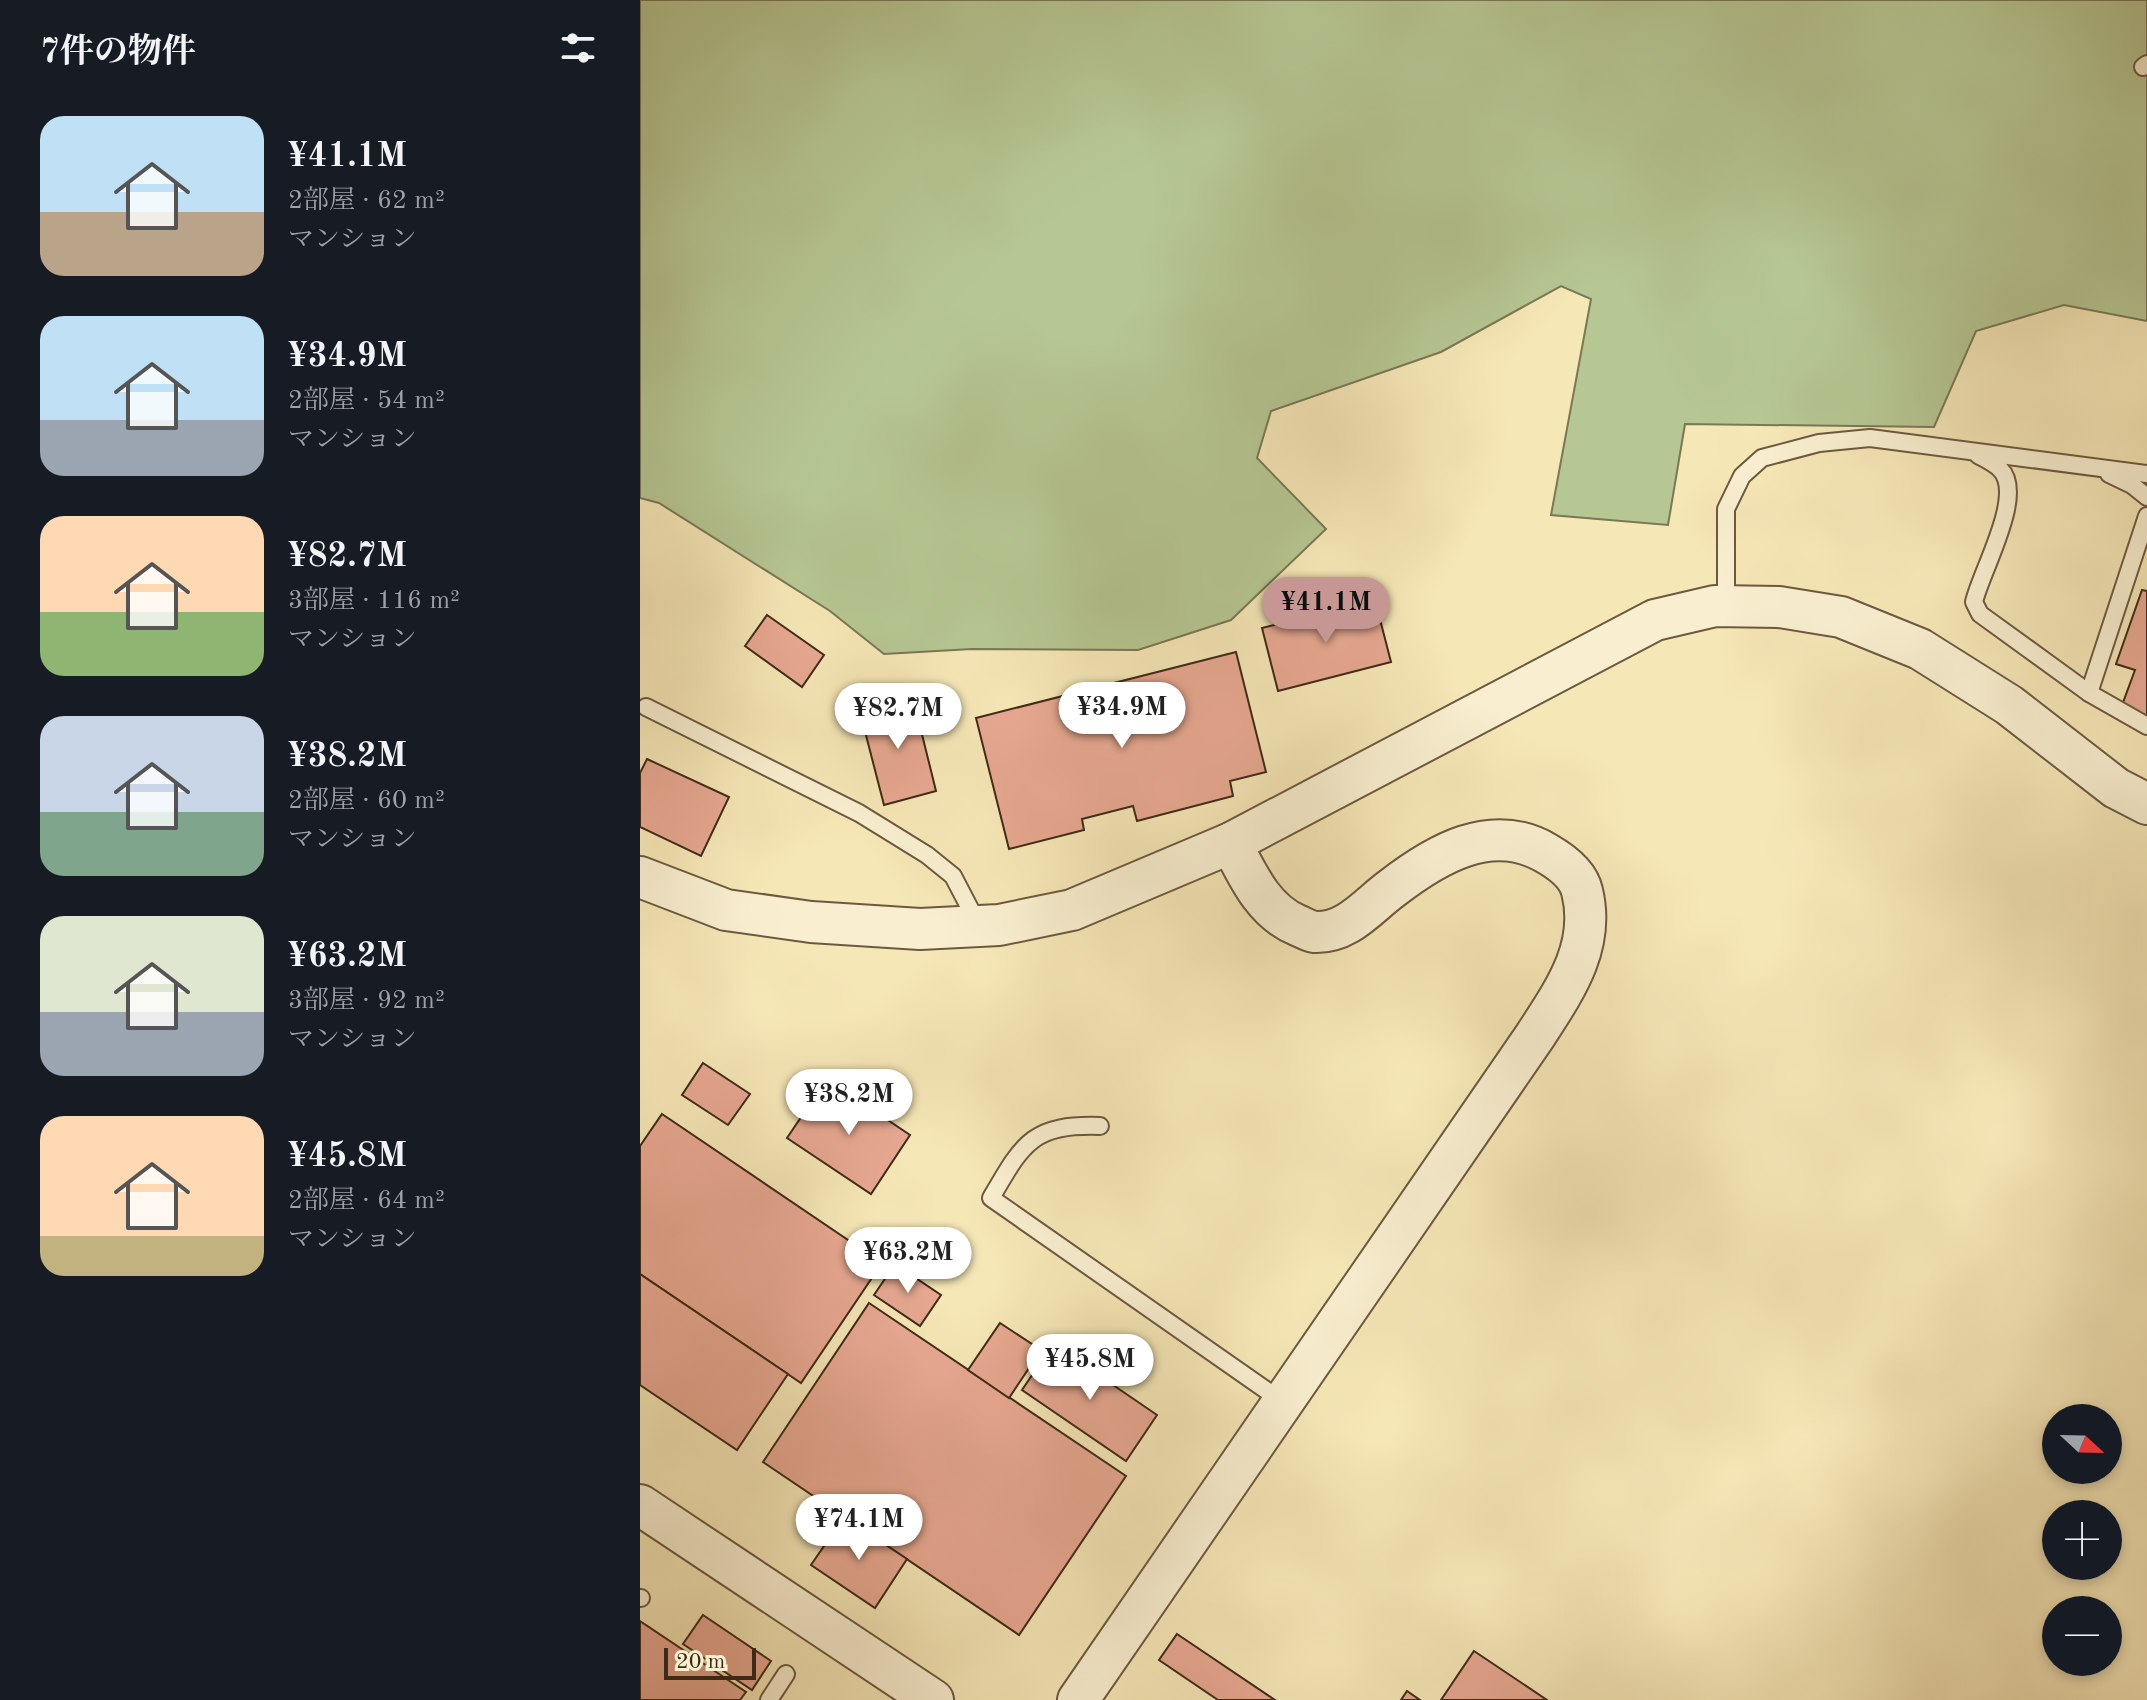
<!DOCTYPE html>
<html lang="ja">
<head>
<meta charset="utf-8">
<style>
  body { margin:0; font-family:"Old Standard TT","Noto Serif JP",serif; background:#20242c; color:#f1f3f6; height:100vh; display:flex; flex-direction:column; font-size:30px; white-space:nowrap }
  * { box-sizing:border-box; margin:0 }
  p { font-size:26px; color:#9ea1a6 }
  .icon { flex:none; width:44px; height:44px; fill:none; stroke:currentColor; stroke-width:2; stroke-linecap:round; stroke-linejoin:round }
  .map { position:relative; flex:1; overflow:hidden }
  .drawer { display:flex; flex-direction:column; background:#171b24; width:640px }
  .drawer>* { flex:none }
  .needle { width:52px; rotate:112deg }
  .fabs { position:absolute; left:1402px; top:1404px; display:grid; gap:16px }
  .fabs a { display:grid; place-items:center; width:80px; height:80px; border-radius:50%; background:#171b24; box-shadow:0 4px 12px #0003; font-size:40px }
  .scale { position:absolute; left:24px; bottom:20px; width:92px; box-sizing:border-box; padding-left:8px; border:4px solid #3f2a17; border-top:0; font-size:22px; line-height:28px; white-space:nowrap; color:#3f2a17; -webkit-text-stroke:6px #f9efd0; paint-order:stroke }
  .price { position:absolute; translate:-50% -68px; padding:0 18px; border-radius:28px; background:#fff; color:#222; font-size:26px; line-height:52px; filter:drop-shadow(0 2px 4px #0008) }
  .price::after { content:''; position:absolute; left:50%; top:48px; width:24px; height:18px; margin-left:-12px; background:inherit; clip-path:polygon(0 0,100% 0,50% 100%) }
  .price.current { background:#c59692; color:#111 }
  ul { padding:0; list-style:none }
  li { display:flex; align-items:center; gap:24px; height:200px; padding:0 40px }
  li span { display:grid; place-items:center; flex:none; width:224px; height:160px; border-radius:24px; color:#555 }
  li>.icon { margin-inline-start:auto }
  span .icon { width:96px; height:96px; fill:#fffc; stroke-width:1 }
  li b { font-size:34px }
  h2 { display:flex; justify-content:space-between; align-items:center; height:96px; padding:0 40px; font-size:34px }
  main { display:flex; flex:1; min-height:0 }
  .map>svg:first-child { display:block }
  .green { fill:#b6c793; stroke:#7a7855; stroke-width:2 }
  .building { fill:#e7a891; stroke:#3f2a17; stroke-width:2 }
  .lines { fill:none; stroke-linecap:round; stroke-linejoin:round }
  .service-casing { stroke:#6d593f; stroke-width:20 }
  .tertiary-casing { stroke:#6d593f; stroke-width:44 }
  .service { stroke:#f9efd0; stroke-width:16 }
  .tertiary { stroke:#f9efd0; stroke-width:40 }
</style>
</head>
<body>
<main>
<section class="drawer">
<h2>7件の物件<svg class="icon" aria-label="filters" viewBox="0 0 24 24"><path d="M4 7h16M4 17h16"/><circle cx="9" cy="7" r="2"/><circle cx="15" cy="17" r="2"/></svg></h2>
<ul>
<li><span style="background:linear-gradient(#bfe0f5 60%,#b9a48a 0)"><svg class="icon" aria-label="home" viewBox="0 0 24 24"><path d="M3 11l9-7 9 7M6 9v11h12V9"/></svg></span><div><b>¥41.1M</b><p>2部屋 · 62 m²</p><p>マンション</p></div></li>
<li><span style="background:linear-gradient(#bfe0f5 65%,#9aa5b1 0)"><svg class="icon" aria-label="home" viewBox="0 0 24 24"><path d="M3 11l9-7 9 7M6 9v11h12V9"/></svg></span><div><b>¥34.9M</b><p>2部屋 · 54 m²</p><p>マンション</p></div></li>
<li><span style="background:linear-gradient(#ffd9b3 60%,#8fb573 0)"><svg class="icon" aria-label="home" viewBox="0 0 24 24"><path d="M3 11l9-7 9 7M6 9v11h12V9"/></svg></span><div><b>¥82.7M</b><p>3部屋 · 116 m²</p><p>マンション</p></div></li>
<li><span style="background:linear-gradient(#c9d6e8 60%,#7fa58c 0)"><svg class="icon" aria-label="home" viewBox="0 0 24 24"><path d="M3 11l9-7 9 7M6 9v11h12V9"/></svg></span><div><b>¥38.2M</b><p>2部屋 · 60 m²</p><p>マンション</p></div></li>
<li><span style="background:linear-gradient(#dfe7d0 60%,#9aa5b1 0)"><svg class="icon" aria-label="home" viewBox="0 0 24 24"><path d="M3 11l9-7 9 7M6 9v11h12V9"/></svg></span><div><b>¥63.2M</b><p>3部屋 · 92 m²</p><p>マンション</p></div></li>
<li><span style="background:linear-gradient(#ffd9b3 75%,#c2b280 0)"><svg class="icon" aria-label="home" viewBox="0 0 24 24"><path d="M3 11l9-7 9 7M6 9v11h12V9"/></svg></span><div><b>¥45.8M</b><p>2部屋 · 64 m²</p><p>マンション</p></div></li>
</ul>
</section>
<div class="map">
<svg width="1507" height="1700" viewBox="0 0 1507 1700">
  <rect width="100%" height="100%" fill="#f6e7b7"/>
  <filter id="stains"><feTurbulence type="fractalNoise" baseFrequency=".0025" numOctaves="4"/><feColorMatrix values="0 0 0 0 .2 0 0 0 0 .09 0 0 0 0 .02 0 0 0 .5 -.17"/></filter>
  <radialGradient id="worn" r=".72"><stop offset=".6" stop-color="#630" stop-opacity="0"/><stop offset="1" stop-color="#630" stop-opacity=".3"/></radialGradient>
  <!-- green -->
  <polygon class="green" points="0,0 1507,0 1507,321 1424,305 1336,331 1294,427 1045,424 1028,525 911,515 951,299 921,286 801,352 631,411 617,458 686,529 591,620 498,650 332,649 244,654 190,611 19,503 0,498"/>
  <!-- building -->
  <g class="building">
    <polygon points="1502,590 1507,591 1507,717 1481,708 1495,670 1476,664"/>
    <polygon points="735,600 751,662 638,691 622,628"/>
    <polygon points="127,615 184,655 162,687 105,646"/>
    <polygon points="596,652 626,772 590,781 593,796 497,821 493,806 442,819 444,830 369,849 336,718"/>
    <polygon points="273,698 296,791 244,805 220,712"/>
    <polygon points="7,759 89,797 61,856 0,827 0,773"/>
    <polygon points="63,1063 110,1094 88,1125 42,1095"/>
    <polygon points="187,1079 270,1135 231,1194 147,1138"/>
    <polygon points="22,1114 242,1263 161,1383 0,1274 0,1146"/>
    <polygon points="255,1264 301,1295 280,1326 234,1295"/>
    <polygon points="0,1274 148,1374 97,1450 0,1385"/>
    <polygon points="229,1303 486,1476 379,1635 123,1462"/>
    <polygon points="360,1323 401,1350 369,1398 328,1370"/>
    <polygon points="413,1344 517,1415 486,1461 382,1390"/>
    <polygon points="204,1517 267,1559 235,1608 171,1565"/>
    <polygon points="63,1615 131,1661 112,1690 43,1644"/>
    <polygon points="0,1621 106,1692 100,1700 0,1700"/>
    <polygon points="537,1634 635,1700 578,1700 519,1660"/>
    <polygon points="834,1651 907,1700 801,1700"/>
    <polygon points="767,1691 780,1700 761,1700"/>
  </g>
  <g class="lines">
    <defs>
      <g id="service">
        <polyline points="1503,67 1507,64"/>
        <path d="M1338,455C1345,459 1354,463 1360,469C1386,494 1341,571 1334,602L1340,614L1449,693L1507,726"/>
        <polyline points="1469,474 1492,485 1507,497"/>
        <polyline points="1086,606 1086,509 1102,476 1122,458 1179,443 1230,438 1507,474"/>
        <polyline points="1449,693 1507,516"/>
        <polyline points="6,707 219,813 287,855 313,876 338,924"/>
        <path d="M460,1126C392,1124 383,1143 351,1198L643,1402"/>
        <polyline points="0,1598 1,1598"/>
        <polyline points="129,1700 146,1674"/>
      </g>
      <g id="tertiary">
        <polyline points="0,877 86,910 171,922 280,929 359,925 432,910 591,843 1015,620 1075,606 1139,607 1201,617 1280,649 1369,705 1476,788 1507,804"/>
        <polyline points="0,1505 293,1700"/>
        <path d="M438,1700L895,1036C924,991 956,947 942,891C938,874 920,861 906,853C851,821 795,855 751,889C728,906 707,934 674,932C669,931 662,927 657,925C623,911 607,874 591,843"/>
      </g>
    </defs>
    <!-- service casing -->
    <use href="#service" class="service-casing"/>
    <!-- tertiary casing -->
    <use href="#tertiary" class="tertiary-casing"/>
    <!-- service -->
    <use href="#service" class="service"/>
    <!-- tertiary -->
    <use href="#tertiary" class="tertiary"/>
  </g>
  <rect width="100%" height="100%" filter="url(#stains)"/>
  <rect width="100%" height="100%" fill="url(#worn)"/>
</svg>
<div class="fabs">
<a><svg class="needle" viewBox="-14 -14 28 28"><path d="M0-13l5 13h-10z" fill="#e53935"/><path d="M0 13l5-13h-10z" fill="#9ea1a6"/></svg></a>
<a>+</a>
<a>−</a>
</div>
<div class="scale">20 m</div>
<b class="price current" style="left:686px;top:645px">¥41.1M</b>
<b class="price" style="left:482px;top:750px">¥34.9M</b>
<b class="price" style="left:258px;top:751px">¥82.7M</b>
<b class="price" style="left:209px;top:1137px">¥38.2M</b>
<b class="price" style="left:268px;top:1295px">¥63.2M</b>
<b class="price" style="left:450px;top:1402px">¥45.8M</b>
<b class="price" style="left:219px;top:1562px">¥74.1M</b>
</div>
</main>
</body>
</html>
